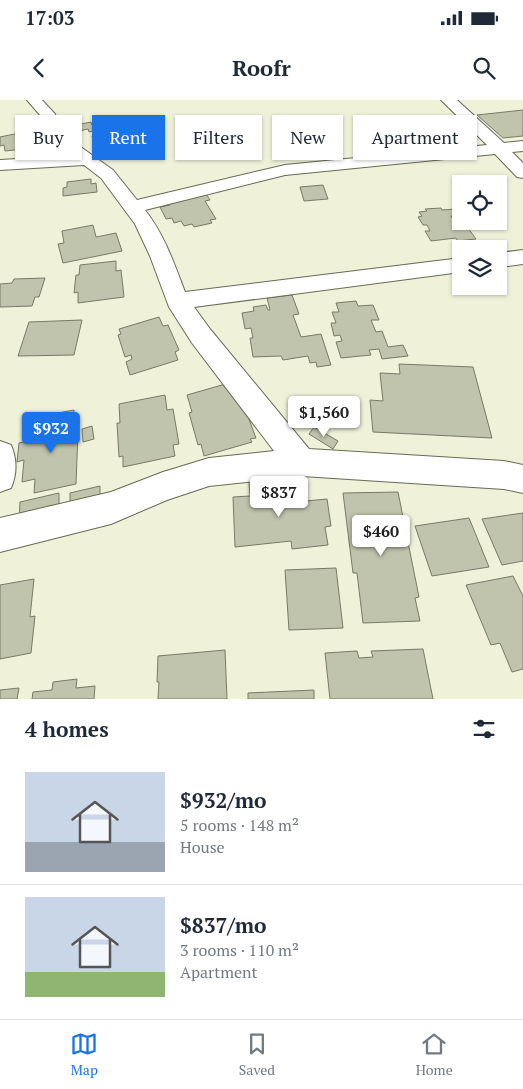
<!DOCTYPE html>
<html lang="en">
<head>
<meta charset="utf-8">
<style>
  body { margin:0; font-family:"PT Serif",serif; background:#f2f2f3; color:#1f2937; height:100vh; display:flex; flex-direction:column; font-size:19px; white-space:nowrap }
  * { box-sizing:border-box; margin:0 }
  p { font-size:16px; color:#747a83 }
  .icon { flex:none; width:28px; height:28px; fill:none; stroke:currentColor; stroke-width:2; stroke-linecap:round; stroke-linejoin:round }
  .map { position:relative; height:599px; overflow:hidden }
  .drawer { display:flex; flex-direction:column; background:#fff; flex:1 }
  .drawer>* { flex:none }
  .banner { position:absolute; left:15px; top:15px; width:494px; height:45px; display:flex; gap:10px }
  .tools { position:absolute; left:452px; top:75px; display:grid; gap:10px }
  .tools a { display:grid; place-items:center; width:55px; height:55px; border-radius:0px; background:#fff; box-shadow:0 1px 4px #0004; font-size:25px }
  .price { position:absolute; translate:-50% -42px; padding:0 11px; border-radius:5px; background:#fff; color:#222; font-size:16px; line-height:32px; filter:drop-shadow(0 1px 2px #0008) }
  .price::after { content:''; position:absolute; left:50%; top:30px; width:15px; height:11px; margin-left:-8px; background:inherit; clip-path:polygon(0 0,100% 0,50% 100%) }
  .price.on { background:#1a73e8; color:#fff }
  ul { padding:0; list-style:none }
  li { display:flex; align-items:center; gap:15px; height:125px; padding:0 25px }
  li+li { border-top:1px solid #e0e1e3 }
  li span { display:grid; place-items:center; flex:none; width:140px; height:100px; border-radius:0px; color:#555 }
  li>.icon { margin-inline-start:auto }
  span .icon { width:60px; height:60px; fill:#fffc; stroke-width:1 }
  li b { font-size:21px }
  h2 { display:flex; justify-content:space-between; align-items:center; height:60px; padding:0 25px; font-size:21px }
  .chip { padding:0 18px; border-radius:0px; background:#fff; box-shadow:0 1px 4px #0004; font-size:18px; line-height:45px }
  .chip.on { background:#1a73e8; color:#fff }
  .status { display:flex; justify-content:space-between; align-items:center; height:35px; padding:0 25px; background:#fff; direction:ltr }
  .status svg { height:14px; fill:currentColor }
  header { display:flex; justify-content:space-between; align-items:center; height:65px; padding:0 25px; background:#fff; font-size:22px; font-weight:600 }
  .menu { display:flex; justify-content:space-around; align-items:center; height:70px; border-top:1px solid #e0e1e3; background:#fff; font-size:14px; color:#747a83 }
  .menu a { display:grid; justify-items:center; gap:2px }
  .menu .on { color:#1a73e8 }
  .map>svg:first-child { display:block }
  .building { fill:#c1c4ac; stroke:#787a65 }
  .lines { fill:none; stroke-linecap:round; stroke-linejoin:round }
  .minor-casing { stroke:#676a55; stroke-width:2 }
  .minor { fill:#fff; fill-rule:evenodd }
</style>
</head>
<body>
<div class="status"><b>17:03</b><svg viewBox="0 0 49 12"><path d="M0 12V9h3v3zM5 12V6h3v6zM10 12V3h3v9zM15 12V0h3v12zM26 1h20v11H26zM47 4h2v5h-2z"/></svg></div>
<header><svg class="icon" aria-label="back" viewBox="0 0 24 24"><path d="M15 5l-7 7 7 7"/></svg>Roofr<svg class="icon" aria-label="search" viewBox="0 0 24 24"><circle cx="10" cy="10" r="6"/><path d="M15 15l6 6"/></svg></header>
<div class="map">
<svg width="523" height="599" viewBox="0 0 523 599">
  <rect width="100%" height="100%" fill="#eff2d9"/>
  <!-- building -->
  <g class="building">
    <polygon points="523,10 523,36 503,38 477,15"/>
    <polygon points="120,21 130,37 94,43 92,36 96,36 94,31 89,32 88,29 62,35 61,31 57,32 56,29 91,22 92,25"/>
    <polygon points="29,31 29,33 36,32 37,36 30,37 34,48 5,51 4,45 0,46 0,37"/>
    <polygon points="91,79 91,84 96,83 97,92 63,96 63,88 67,87 67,82"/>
    <polygon points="323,85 328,99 304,101 300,87"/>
    <polygon points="204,91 210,100 205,101 216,119 210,120 212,123 194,127 192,124 184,126 181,121 174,123 172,118 166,119 160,107 170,105 167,101"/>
    <polygon points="441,108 442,110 455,109 459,115 451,116 457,125 465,124 476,139 458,141 456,138 431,141 425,131 430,131 427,125 423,125 418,117 422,116 419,112 427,111 425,109"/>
    <polygon points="93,125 96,137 116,133 122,151 63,163 58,144 64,143 62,131"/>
    <polygon points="116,161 116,171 121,170 124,197 78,203 78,192 74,193 76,175 79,175 80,165"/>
    <polygon points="45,178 39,197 35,197 32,206 0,207 0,184 12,183 14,179"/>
    <polygon points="292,195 299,214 293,215 301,237 321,234 331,265 317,267 316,262 310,263 308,256 283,260 281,256 253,257 250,238 253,238 251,228 245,229 242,213 254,211 253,207 266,205 268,210 270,210 267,198"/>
    <polygon points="356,201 358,206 373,205 379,220 371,220 376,232 382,231 388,247 403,245 408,256 382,259 379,249 369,250 371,255 341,258 336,242 342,241 340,235 334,236 331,223 336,223 332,212 339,212 336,203"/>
    <polygon points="159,217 163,226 168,225 179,250 175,252 178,260 130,275 126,262 132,259 131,255 125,257 118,235 121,234 119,229"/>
    <polygon points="82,220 74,255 18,256 29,222"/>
    <polygon points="399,264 473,267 492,338 373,332 370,300 383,301 380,273 400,274"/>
    <polygon points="229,283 241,298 256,338 250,339 252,342 204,356 201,344 198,345 189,313 192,312 187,295"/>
    <polygon points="165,295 167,310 173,309 179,344 173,345 175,356 123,367 123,356 119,357 117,323 120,323 119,304"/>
    <polygon points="74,310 74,333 78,332 76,384 34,393 35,379 22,382 24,360 17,362 19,343 33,340 33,328 47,326 47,315"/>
    <polygon points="92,326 94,339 83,342 82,329"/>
    <polygon points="314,327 338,341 333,349 309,334"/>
    <polygon points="273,380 274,386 293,384 295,402 327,399 331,426 325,427 328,445 292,449 291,441 235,447 233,397 250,396 249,382"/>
    <polygon points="100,386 100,400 70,406 70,393"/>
    <polygon points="398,392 419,497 415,498 420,521 363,523 357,473 353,473 343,393"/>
    <polygon points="59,393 59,413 19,422 20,402"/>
    <polygon points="523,413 523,461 502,465 482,419"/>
    <polygon points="469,418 489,467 432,476 415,426"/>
    <polygon points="336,468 343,528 289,530 285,470"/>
    <polygon points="513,476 523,496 523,569 512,572 500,543 491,545 466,485"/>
    <polygon points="34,479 30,517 35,516 31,553 0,559 0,485"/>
    <polygon points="423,549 433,599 330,599 325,553 357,551 359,558 373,557 371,551"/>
    <polygon points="225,550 227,599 158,599 159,582 157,582 158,556"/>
    <polygon points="77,579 76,588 95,586 94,599 32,599 33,592 52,590 53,582"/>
    <polygon points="19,588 17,599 0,599 0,590"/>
    <polygon points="314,590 314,599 248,599 248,593"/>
  </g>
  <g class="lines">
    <defs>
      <g id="minor">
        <path d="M27,0H42L55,14L61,33L113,70L137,100L285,65L487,45L441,0H457L504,43L523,41V51L512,52L523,63V78L517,77L495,54L285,75L145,110C164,134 174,163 185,192L461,158V172L194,207L210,229L309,349L504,361L523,365V393L504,389L302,376L209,386L167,400L111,424L0,452V418L111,392L163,372L209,358L274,351L192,243L169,207L150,156L135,124L101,78L84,65L0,70V60L71,56L48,38L40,15Z"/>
        <polygon points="523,150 523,164 499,167 499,153"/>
        <path d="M0,341L11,345C17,359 17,374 11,388L0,392Z"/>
      </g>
    </defs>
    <!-- minor casing -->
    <use href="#minor" class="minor-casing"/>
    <!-- minor -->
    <use href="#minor" class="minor"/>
  </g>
</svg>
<div class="tools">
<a><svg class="icon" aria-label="locate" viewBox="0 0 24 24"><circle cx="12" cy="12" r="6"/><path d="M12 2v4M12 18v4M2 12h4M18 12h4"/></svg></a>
<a><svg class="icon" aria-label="layers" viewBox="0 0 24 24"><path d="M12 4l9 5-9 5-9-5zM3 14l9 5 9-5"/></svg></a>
</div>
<b class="price" style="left:324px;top:338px">$1,560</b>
<b class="price on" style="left:51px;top:354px">$932</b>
<b class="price" style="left:279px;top:418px">$837</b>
<b class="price" style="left:381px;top:457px">$460</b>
<div class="banner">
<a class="chip">Buy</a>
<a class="chip on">Rent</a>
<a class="chip">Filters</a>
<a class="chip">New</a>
<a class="chip">Apartment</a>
</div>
</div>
<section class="drawer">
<h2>4 homes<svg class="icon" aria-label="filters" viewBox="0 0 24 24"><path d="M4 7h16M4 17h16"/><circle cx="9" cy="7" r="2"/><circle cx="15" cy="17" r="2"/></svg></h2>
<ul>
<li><span style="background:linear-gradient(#c9d6e8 70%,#9aa5b1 0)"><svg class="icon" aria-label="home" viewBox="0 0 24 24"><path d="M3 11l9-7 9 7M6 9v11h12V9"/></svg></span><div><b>$932/mo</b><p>5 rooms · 148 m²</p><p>House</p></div></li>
<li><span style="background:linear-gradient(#c9d6e8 75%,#8fb573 0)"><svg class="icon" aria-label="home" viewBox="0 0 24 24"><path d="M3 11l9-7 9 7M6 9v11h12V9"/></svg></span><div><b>$837/mo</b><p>3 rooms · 110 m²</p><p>Apartment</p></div></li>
</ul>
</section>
<nav class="menu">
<a class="on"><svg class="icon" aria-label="map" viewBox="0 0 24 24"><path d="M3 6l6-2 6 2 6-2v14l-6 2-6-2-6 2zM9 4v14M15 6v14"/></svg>Map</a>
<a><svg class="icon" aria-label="saved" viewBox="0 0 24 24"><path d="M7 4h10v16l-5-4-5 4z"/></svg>Saved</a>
<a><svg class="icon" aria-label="home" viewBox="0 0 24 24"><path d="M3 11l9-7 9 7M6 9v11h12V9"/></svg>Home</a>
</nav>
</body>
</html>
